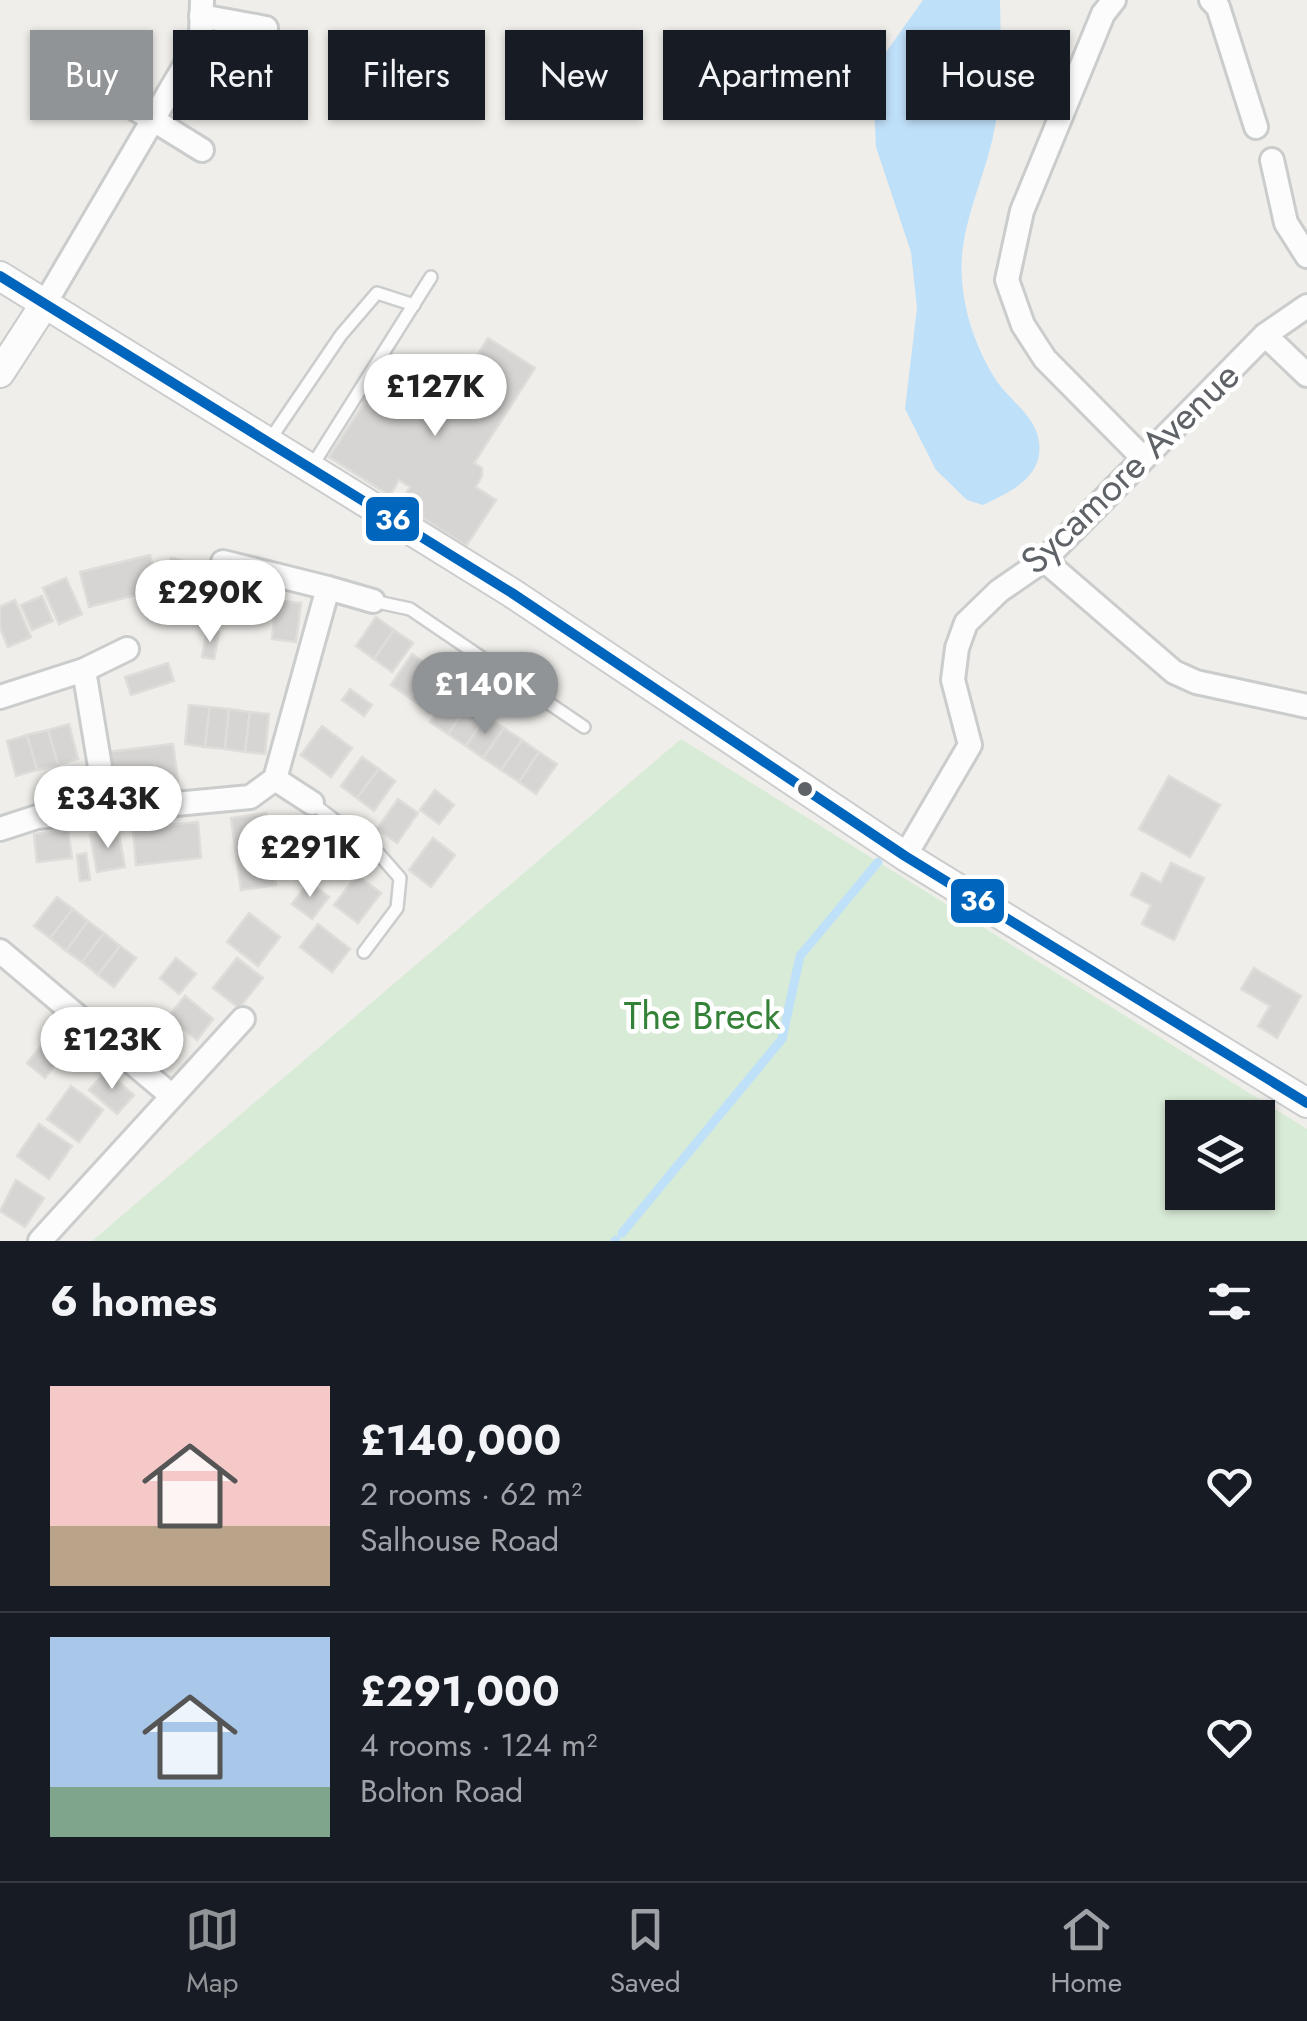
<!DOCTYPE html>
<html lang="en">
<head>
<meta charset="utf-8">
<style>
  body { margin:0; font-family:Jost,sans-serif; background:#20242c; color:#f1f3f6; height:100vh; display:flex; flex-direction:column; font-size:38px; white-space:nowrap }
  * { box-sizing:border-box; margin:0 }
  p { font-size:32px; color:#9ea1a6 }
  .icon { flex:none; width:55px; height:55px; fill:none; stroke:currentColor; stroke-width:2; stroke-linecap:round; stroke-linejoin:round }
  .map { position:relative; height:1241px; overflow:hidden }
  .sheet { display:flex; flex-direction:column; background:#171b24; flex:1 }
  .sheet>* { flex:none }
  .guide { position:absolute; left:30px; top:30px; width:1248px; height:90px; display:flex; gap:20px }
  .fabs { position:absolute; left:1165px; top:1100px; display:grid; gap:20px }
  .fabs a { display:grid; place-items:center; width:110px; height:110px; border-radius:0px; background:#171b24; box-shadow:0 2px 8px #0004; font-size:50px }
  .price { position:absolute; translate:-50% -85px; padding:0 22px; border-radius:35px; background:#fff; color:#222; font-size:32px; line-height:65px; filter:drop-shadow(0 2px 5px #0008) }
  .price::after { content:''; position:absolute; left:50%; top:60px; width:30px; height:22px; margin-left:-15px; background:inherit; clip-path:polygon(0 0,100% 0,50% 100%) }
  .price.selected { background:#919496; color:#fff }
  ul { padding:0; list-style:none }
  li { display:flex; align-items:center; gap:30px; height:250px; padding:0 50px }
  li+li { border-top:2px solid #363941 }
  li span { display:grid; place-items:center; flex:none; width:280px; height:200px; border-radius:0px; color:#555 }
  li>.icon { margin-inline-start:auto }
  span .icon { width:120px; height:120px; fill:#fffc; stroke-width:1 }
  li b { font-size:42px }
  h2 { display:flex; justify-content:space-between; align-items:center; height:120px; padding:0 50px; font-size:42px }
  .pill { padding:0 35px; border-radius:0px; background:#171b24; box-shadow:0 2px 8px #0004; font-size:35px; line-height:90px }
  .pill.selected { background:#919496; color:#fff }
  .tab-bar { display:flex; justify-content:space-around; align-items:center; height:140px; border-top:2px solid #363941; background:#171b24; font-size:28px; color:#9ea1a6 }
  .tab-bar a { display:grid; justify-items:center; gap:5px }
  .tab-bar .selected { color:#919496 }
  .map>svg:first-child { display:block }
  .green { fill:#d8ebd6; fill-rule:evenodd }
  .water { fill:#bfe0f9 }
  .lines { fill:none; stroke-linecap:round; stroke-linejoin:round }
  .stream { stroke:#bfe0f9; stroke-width:9 }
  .building { fill:#d6d5d3; stroke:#deddd9; stroke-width:2.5 }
  .service-casing { stroke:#cbcccc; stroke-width:16 }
  .minor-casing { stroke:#cbcccc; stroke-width:28 }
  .tertiary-casing { stroke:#cbcccc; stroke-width:32 }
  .service { stroke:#fdfcfc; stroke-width:11 }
  .minor { stroke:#fdfcfc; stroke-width:22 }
  .tertiary { stroke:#fdfcfc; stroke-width:28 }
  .bus-1-casing { stroke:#fff; stroke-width:18 }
  .bus-1 { stroke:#0065bd; stroke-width:10 }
  .bus-dot { fill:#5f6368; stroke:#fff; stroke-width:4 }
  .labels { text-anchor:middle; stroke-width:9; stroke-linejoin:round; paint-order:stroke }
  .street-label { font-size:38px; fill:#5f6368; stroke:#fff }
  .park-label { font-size:38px; fill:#348238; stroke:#fff }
  .line-badge { stroke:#fff; stroke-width:4 }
  .badge-label { font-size:28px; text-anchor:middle; font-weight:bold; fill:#fff }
</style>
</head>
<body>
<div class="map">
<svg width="1307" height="1241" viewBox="0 0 1307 1241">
  <rect width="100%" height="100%" fill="#efeeea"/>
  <!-- green -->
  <path class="green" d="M681,739L1307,1129V1241H92ZM1182,1118H1258V1192H1182Z"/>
  <!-- water -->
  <path class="water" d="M923,0H1000C1001,48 1003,98 991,145C980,189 958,233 962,279C964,314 977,350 996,380C1009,400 1036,416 1039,442C1044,478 1008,493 983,505L967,500L936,470L905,409L917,308L911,252L876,147L873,88L879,62Z"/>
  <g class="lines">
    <!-- stream -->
    <g class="stream">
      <polyline points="622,1233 782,1039 800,956 878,862"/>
      <polyline points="615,1241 616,1240"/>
    </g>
  </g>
  <!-- building -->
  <g class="building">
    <polygon points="488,338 535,368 474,463 482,468 482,476 476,487 496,500 466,546 400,503 410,487 399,480 390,496 329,457 364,403 358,399 367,385 380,393 400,362 412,370 401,388 432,408 460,364 468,370"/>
    <polygon points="150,555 159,589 89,607 80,572"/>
    <polygon points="171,558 188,562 181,601 163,596"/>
    <polygon points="188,562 208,565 200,604 181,601"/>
    <polygon points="235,577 259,582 251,620 227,615"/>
    <polygon points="66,578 82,614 59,624 43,588"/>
    <polygon points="42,596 53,621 32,630 21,605"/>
    <polygon points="15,600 31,637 8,647 0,628 0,607"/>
    <polygon points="276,600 301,603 296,642 272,639"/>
    <polygon points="376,617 394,630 374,659 356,646"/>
    <polygon points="207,630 219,632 214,659 202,657"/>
    <polygon points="394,630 413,643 392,672 374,659"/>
    <polygon points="412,654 431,668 410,698 391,685"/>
    <polygon points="168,663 174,681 131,695 125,677"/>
    <polygon points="431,668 450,681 429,712 410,698"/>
    <polygon points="350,689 372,705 364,716 342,700"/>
    <polygon points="451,692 469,704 448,734 430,722"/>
    <polygon points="469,704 486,716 466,746 448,734"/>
    <polygon points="189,705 210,707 205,747 185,744"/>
    <polygon points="210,707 229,709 225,749 205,747"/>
    <polygon points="229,709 250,712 245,752 225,749"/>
    <polygon points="250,712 269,714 265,754 245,752"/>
    <polygon points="486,716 504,728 483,758 466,746"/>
    <polygon points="69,724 78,759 58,765 48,730"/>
    <polygon points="322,726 352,748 331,777 301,755"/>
    <polygon points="504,728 522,740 501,770 483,758"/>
    <polygon points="48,730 58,765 37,770 27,735"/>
    <polygon points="27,735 37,770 16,776 7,741"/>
    <polygon points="522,740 539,752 519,782 501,770"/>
    <polygon points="173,744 178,781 112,790 107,752"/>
    <polygon points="539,752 557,764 536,794 519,782"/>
    <polygon points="362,757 379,769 357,798 341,786"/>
    <polygon points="379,769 395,781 374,811 357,798"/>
    <polygon points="1169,776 1220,805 1190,857 1139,829"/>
    <polygon points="435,790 454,805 439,824 420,810"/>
    <polygon points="398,799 418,813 397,843 377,829"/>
    <polygon points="266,813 276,885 241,890 231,818"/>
    <polygon points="198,822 201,858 136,865 133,829"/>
    <polygon points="319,823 332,833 318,852 304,842"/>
    <polygon points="68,830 72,858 37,862 34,834"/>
    <polygon points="118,830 125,867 97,872 90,835"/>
    <polygon points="433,838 455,855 431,887 409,870"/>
    <polygon points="86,853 90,880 80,881 77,855"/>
    <polygon points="1171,863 1204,878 1174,940 1142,924 1151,905 1131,895 1142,873 1161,883"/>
    <polygon points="357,875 381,893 358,923 334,905"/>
    <polygon points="309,882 329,897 312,919 292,904"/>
    <polygon points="57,897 73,909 50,938 34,926"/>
    <polygon points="73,909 88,921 66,951 50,938"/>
    <polygon points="249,913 280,937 258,966 227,942"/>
    <polygon points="88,921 104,933 82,962 66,951"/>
    <polygon points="318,924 350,949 332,972 300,947"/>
    <polygon points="104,933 120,946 98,975 82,962"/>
    <polygon points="120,946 136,958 114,987 98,975"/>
    <polygon points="176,958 196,974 179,994 160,978"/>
    <polygon points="237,958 263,978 239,1008 213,988"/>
    <polygon points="1254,968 1301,996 1277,1038 1258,1026 1270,1006 1241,989"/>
    <polygon points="185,996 213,1019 197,1040 168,1017"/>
    <polygon points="155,1017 181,1040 164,1060 137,1037"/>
    <polygon points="44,1042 62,1056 45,1078 27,1063"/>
    <polygon points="106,1071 134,1095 117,1114 89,1090"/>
    <polygon points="71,1086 103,1110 79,1142 47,1119"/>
    <polygon points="39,1124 72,1146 49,1179 17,1156"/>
    <polygon points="16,1180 44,1198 25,1227 0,1211"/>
  </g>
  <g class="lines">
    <defs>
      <g id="service">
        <polyline points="269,441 341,335 377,293 414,305"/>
        <polyline points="312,466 431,277"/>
        <polyline points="373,601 410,609 584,727"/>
        <polyline points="312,803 378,853 400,878 397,908 364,952"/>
      </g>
      <g id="minor">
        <polyline points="1114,0 1103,14 1022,211 1007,280 1023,325 1045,359 1143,458"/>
        <polyline points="1211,0 1218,7 1256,127"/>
        <polyline points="201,16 266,28"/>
        <polyline points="118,98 202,150"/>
        <polyline points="1272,160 1286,223 1307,256"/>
        <polyline points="44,305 201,38 202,0"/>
        <polyline points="1265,335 1307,375"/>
        <polyline points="1044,560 1174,672 1196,682 1307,706"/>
        <polyline points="328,588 373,601"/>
        <polyline points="84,670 107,809"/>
        <polyline points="0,697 84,670 127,649"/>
        <polyline points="275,779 312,803"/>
        <polyline points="0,829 37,817 250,797 275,779 328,588 223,562"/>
        <polyline points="905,856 970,745 953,680 957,648 966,623 999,591 1044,560 1265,335 1307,306"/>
        <polyline points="0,951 172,1096"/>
        <polyline points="40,1241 243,1019"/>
      </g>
      <g id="tertiary">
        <polyline points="0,276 512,593 905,856 1307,1103"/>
        <polyline points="0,373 44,305"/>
      </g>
    </defs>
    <!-- service casing -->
    <use href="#service" class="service-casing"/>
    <!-- minor casing -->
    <use href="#minor" class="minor-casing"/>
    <!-- tertiary casing -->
    <use href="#tertiary" class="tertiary-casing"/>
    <!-- service -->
    <use href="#service" class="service"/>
    <!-- minor -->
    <use href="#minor" class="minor"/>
    <!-- tertiary -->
    <use href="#tertiary" class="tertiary"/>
    <defs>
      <polyline id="bus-1" points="0,276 512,593 905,856 1307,1103"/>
    </defs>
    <!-- bus-1 casing -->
    <use href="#bus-1" class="bus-1-casing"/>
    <!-- bus-1 -->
    <use href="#bus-1" class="bus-1"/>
  </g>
  <!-- markers -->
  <circle class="bus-dot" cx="805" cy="789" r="9"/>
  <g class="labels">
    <!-- street labels -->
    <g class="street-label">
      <text transform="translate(1130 468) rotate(-44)" y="13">Sycamore Avenue</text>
    </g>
    <!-- park labels -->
    <g class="park-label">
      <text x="702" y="1029">The Breck</text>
    </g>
  </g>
  <g class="line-badge">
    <rect x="364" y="495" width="57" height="48" rx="10" fill="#0065bd"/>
    <rect x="949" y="877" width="57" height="48" rx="10" fill="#0065bd"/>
  </g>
  <g class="badge-label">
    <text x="393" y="529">36</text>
    <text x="978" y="910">36</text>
  </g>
</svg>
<div class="fabs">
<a><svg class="icon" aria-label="layers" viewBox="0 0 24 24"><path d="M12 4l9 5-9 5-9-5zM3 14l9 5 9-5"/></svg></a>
</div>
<b class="price" style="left:435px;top:439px">£127K</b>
<b class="price" style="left:210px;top:645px">£290K</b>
<b class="price selected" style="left:485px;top:737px">£140K</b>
<b class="price" style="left:108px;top:851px">£343K</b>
<b class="price" style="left:310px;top:900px">£291K</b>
<b class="price" style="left:112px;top:1092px">£123K</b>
<div class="guide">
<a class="pill selected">Buy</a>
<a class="pill">Rent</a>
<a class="pill">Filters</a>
<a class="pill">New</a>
<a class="pill">Apartment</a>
<a class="pill">House</a>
</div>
</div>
<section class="sheet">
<h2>6 homes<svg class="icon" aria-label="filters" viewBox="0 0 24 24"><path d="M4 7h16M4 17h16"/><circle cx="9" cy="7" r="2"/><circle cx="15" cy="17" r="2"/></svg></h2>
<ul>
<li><span style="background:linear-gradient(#f6c9c9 70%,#b9a48a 0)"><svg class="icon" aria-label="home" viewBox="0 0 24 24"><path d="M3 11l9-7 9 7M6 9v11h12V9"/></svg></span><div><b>£140,000</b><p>2 rooms · 62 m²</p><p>Salhouse Road</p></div><svg class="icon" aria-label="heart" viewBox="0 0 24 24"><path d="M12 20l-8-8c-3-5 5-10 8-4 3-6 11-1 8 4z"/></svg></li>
<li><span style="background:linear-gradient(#a9c7e8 75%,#7fa58c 0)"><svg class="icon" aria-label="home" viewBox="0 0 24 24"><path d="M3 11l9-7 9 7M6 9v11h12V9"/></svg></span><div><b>£291,000</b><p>4 rooms · 124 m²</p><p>Bolton Road</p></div><svg class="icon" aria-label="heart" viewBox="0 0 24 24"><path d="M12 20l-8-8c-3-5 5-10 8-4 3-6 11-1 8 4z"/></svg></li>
</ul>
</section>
<nav class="tab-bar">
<a class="selected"><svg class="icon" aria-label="map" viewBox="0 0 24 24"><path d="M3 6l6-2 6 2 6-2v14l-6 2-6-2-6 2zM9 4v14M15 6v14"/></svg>Map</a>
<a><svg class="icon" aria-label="saved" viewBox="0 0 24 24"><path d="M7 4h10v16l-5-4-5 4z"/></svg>Saved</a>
<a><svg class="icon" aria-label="home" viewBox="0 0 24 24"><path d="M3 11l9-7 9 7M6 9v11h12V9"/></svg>Home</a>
</nav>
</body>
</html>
